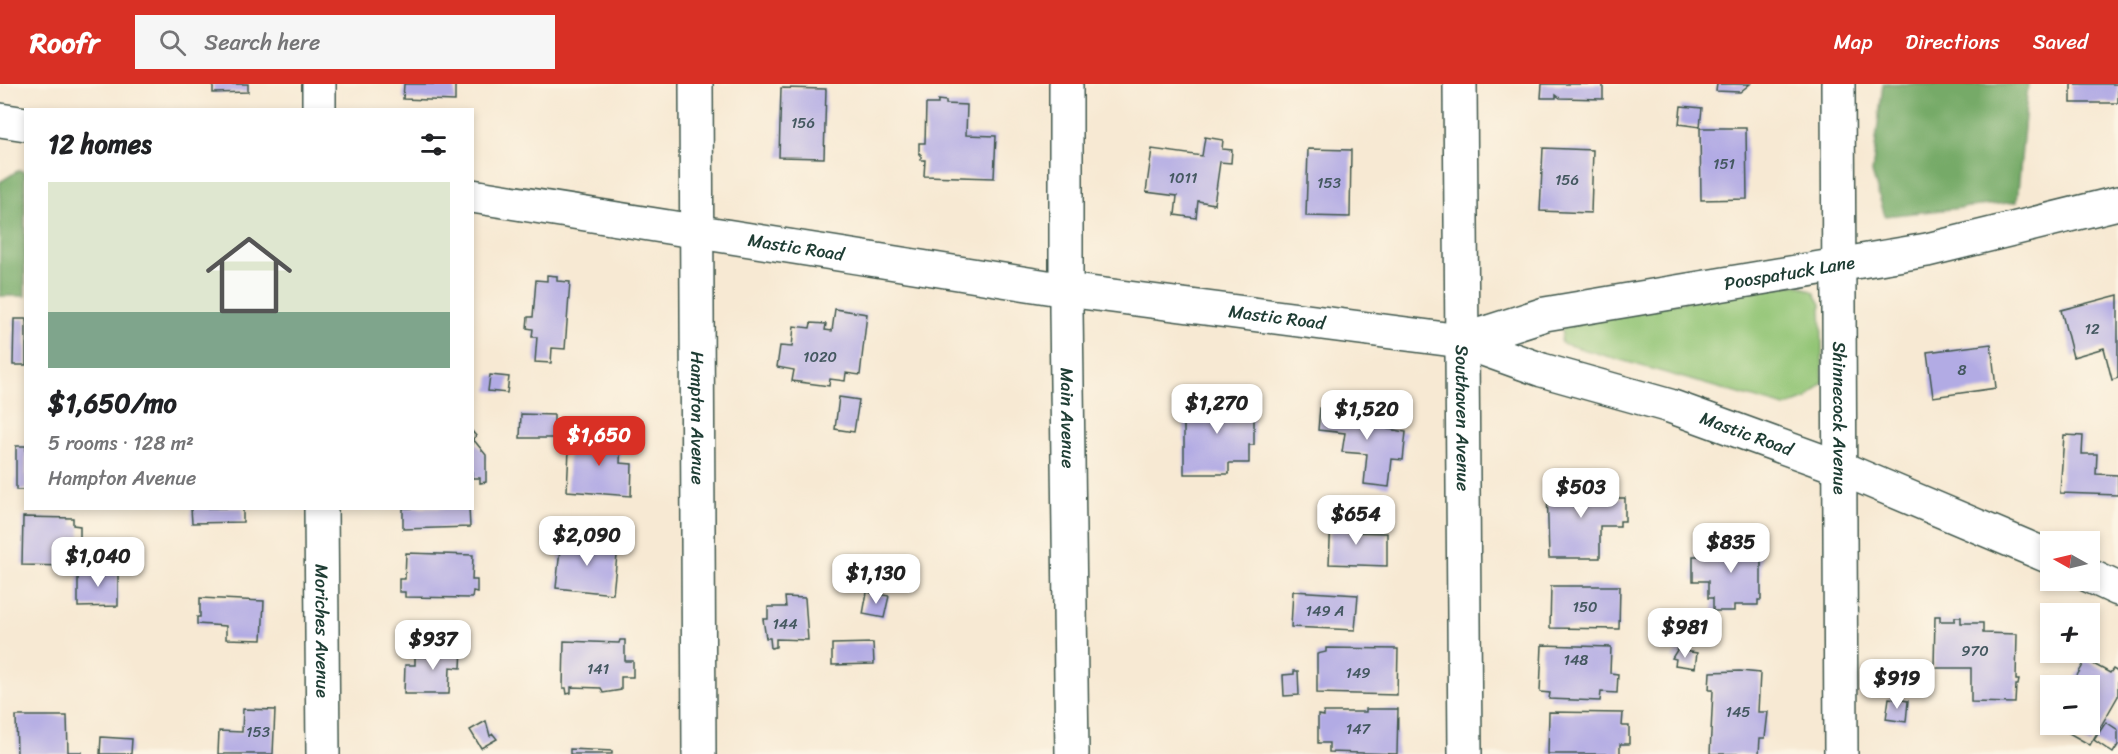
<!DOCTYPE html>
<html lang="en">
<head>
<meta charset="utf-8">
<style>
  body { margin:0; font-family:Sriracha,sans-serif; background:#f6f6f6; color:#202124; height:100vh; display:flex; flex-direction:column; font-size:22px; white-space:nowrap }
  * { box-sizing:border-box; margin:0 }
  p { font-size:20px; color:#757577 }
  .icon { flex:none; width:33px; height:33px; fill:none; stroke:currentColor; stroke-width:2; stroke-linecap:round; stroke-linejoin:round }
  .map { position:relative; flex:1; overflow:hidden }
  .panel { position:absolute; left:24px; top:24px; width:450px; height:402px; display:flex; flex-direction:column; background:#fff; border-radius:0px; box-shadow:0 3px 9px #0003 }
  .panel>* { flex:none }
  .needle { width:39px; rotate:278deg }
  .fabs { position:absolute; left:2040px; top:447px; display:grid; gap:12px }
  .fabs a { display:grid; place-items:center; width:60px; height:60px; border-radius:0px; background:#fff; box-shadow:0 3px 9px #0003; font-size:30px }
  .price { position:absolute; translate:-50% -51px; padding:0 14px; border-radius:12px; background:#fff; color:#222; font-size:20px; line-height:39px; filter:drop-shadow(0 2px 3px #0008) }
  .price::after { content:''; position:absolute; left:50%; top:36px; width:18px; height:14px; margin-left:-9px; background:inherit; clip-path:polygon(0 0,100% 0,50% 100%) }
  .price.active { background:#d93025; color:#fff }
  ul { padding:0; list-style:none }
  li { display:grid; align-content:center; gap:12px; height:318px; padding:0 24px }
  li span { display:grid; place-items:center; height:186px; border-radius:0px; color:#555 }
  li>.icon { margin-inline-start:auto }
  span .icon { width:108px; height:108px; fill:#fffc; stroke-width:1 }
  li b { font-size:26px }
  h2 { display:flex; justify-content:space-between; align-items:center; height:72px; padding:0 24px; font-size:26px }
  header { display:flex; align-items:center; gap:36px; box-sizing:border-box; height:84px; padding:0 30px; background:#d93025; color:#fff }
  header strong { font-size:28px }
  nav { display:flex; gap:33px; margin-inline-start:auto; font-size:21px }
  .search { width:420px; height:54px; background:#f6f6f6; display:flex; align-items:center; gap:15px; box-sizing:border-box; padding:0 21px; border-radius:0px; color:#757577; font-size:22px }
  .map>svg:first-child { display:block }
  .green { fill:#93c576; stroke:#598155; stroke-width:1.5 }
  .forest { fill:#76aa67; stroke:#4a744e; stroke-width:1.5 }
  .building { fill:#b2abe4 }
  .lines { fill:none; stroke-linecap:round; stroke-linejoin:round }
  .minor-casing { stroke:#3f574c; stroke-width:36 }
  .major-casing { stroke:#3f574c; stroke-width:36 }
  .minor { stroke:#fff; stroke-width:33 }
  .major { stroke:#fff; stroke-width:33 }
  .labels { text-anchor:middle; stroke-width:6; stroke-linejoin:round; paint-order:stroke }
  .number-label { font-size:15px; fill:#445860 }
  .street-label { font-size:18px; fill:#1f3d34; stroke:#fcf5e5 }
</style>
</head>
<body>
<header>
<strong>Roofr</strong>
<div class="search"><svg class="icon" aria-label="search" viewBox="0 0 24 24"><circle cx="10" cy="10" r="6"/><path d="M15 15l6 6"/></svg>Search here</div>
<nav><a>Map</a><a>Directions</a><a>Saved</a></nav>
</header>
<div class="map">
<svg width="2118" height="670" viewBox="0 0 2118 670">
  <rect width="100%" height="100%" fill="#fcf5e5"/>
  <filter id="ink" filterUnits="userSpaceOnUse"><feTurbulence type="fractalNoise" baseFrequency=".0167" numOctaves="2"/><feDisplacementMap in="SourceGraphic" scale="12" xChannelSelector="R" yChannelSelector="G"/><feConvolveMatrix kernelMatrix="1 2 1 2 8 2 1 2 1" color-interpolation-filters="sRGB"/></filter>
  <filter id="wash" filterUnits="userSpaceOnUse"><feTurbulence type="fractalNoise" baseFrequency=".008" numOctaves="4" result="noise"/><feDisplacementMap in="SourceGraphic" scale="24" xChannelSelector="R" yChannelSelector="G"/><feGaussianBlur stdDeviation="1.35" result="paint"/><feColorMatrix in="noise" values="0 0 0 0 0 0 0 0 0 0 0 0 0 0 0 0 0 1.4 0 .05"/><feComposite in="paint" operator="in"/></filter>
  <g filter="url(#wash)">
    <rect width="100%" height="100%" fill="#f7e9d3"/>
    <!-- green -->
    <polygon class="green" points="1797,200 1814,208 1821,220 1823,298 1807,315 1785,323 1561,259 1563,236"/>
    <!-- forest -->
    <g class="forest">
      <polygon points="1883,0 2028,0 2017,118 1885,132 1872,89"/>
      <polygon points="19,86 25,88 25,212 0,212 0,98"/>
    </g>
    <g id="blocks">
      <!-- building -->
      <g class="building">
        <polygon points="213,0 248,0 248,8 213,9"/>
        <polygon points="404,0 455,0 455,17 403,15"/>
        <polygon points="1542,0 1603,0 1603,15 1560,14 1556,11 1556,14 1541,14"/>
        <polygon points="1717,0 1750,0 1740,8 1716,7"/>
        <rect x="2071" y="0" width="47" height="19"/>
        <polygon points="781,4 826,5 824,74 779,73"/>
        <polygon points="938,16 946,17 946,20 967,21 966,51 996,52 994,94 924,92 925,76 921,76 921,70 919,70 919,59 925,59 926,20 938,20"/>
        <polygon points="1681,22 1702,24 1700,43 1679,40"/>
        <polygon points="1700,44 1746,44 1747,115 1701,116"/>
        <polygon points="1205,53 1223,56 1222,65 1232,66 1231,79 1220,78 1214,120 1198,117 1196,134 1175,131 1177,112 1146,108 1152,65 1202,72"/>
        <polygon points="1543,64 1593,66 1591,129 1540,127"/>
        <polygon points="1308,65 1351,66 1350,133 1306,132"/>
        <polygon points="547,191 557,192 557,197 570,198 565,265 552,264 551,279 535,278 537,253 532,253 533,245 527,244 528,233 533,233 536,196 547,197"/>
        <polygon points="2118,211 2118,294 2112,296 2104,264 2073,273 2061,226"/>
        <polygon points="835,225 867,230 860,291 846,289 845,297 830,295 829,302 792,297 794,286 777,283 780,262 792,263 794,242 810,244 811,239 826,240 825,246 832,247"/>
        <polygon points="14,235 26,235 26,281 13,281"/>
        <polygon points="1991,260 1996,304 1933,313 1927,268"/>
        <polygon points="490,291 509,293 507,309 488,307"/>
        <polygon points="839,313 859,316 854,348 835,345"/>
        <polygon points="1184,316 1254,316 1254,361 1249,361 1249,379 1229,379 1229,390 1184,390"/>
        <polygon points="1320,324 1389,332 1388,345 1406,348 1403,376 1392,375 1389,403 1364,400 1367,370 1342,368 1345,349 1318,346"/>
        <polygon points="521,330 554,331 554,354 520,354"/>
        <polygon points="472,347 476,352 473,355 486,371 486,398 480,399 480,394 472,394"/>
        <polygon points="584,348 590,348 590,351 621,352 620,379 632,380 631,412 567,407 569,366 579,367 580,352 584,352"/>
        <polygon points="2064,351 2083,352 2082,370 2097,370 2096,390 2118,391 2118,411 2060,409"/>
        <rect x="16" y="362" width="10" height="44"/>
        <polygon points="1604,401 1604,406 1617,406 1617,414 1625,414 1625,437 1620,437 1620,442 1600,442 1600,474 1549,474 1547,402"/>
        <polygon points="191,424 243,424 243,438 192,439"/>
        <polygon points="403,424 469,424 470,443 403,445"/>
        <polygon points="23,433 73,434 73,441 80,442 80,455 70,455 69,482 22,481"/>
        <polygon points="1331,435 1348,436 1348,448 1387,449 1387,482 1329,480"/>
        <polygon points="1738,452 1749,452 1749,460 1754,460 1754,465 1761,465 1761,516 1758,516 1758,521 1734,521 1734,527 1713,527 1713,514 1708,514 1708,497 1693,497 1693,472 1699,472 1699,468 1712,468 1712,461 1717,461 1717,459 1738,459"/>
        <polygon points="561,456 618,462 613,510 556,504"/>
        <polygon points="406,469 473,471 472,496 477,496 477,508 473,507 472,514 405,513 405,508 399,508 399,495 405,495"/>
        <polygon points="78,485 118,485 118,522 78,523"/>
        <polygon points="1551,502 1620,502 1619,545 1550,544"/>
        <polygon points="1293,507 1358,511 1355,546 1291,543"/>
        <polygon points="867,508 889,512 884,534 863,530"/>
        <polygon points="785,513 805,514 808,556 776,555 776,563 771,564 770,554 766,554 763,535 768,535 768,523 786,523"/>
        <polygon points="200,514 264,517 262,556 226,555 226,542 197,540 197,533 200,533"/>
        <polygon points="1935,532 1940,532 1940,537 1955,537 1955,533 1961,533 1961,539 1983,539 1983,549 2017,550 2016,596 2019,596 2018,601 2016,601 2015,619 1971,618 1971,584 1934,584"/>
        <polygon points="620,556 625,556 625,577 633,577 633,593 621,593 621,606 603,609 601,604 571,603 571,609 567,610 566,604 563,604 564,557 619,559"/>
        <polygon points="873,559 874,580 832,581 832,560"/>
        <polygon points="432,561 462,562 461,584 450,583 449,610 404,610 405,581 415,581 415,573 432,573"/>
        <polygon points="1542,561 1611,563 1610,589 1618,590 1617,609 1601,608 1600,617 1549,615 1550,609 1540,608"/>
        <polygon points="1326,564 1398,565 1397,611 1317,609 1317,570 1326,568"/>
        <polygon points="1677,566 1697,569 1695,584 1675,581 1676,575 1672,574"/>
        <polygon points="2086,576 2110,589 2113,585 2118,588 2118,612 2090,661 2053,640 2090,640 2090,602 2071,602"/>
        <polygon points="1294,587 1298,587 1299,611 1284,612 1283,591 1294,590"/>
        <polygon points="1740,587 1760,589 1758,628 1768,628 1765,654 1760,654 1759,670 1710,670 1713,606 1709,606 1710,588"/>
        <polygon points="1889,614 1908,617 1906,638 1886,635"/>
        <polygon points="243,625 275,626 273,670 218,670 219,647 242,648"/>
        <polygon points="1366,625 1398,625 1397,670 1329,668 1329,659 1318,659 1318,631 1324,632 1324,628 1366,628"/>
        <polygon points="1549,628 1623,629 1622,642 1629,642 1629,660 1620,660 1620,670 1548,670"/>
        <polygon points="16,632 67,632 68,668 81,668 81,670 17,670"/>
        <polygon points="486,637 490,652 493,650 497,655 481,664 470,646"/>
        <polygon points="2106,638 2118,646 2118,661 2113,669 2094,656"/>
        <polygon points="101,653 132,655 131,670 100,670"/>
        <polygon points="570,665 612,667 612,670 570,670"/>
      </g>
    </g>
  </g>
  <g filter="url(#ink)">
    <use href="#blocks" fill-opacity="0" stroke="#3f574c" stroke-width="1.5"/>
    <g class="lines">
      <defs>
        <g id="minor">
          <polyline points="319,0 319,26"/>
          <path id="s1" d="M696,0L699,670"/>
          <path id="s2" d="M1066,0V227L1072,670"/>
          <path id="s3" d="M1460,0L1465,670"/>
          <path id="s4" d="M1838,0L1841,670"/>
          <path id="s5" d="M1461,257L1545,230L1927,166L2118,119"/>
          <path id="s6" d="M321,424L323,670"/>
        </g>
        <g id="major">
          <polyline points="0,36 26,40"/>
          <path id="s7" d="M472,112L1066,206L1461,257L1542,286L1670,322L1838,383L2050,473"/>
          <polyline points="2090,492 2118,505"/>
        </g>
      </defs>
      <!-- minor casing -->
      <use href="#minor" class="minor-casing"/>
      <!-- major casing -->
      <use href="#major" class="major-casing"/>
      <!-- minor -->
      <use href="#minor" class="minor"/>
      <!-- major -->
      <use href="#major" class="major"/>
    </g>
  </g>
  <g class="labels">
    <!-- number labels -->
    <g class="number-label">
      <text x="803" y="44">156</text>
      <text x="1724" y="85">151</text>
      <text x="1183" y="99">1011</text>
      <text x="1567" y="101">156</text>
      <text x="1329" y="104">153</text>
      <text x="2092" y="250">12</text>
      <text x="820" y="278">1020</text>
      <text x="1962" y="291">8</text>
      <text x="1585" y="528">150</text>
      <text x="1325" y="532">149 A</text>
      <text x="785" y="545">144</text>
      <text x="1975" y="572">970</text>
      <text x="1576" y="581">148</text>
      <text x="598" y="590">141</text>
      <text x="1358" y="594">149</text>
      <text x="1738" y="633">145</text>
      <text x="1358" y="650">147</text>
      <text x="258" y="653">153</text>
    </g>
    <!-- street labels -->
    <g class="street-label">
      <text dy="6" stroke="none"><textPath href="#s7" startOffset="328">Mastic Road</textPath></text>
      <text dy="6" stroke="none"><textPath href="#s5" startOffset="336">Poospatuck Lane</textPath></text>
      <text dy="6" stroke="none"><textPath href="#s7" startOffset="814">Mastic Road</textPath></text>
      <text dy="6" stroke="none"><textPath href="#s1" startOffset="334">Hampton Avenue</textPath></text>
      <text dy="6" stroke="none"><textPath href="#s2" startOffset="334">Main Avenue</textPath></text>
      <text dy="6" stroke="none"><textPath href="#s3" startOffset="334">Southaven Avenue</textPath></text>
      <text dy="6" stroke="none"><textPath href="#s4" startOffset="334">Shinnecock Avenue</textPath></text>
      <text dy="6" stroke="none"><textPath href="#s7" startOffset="1300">Mastic Road</textPath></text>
      <text dy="6" stroke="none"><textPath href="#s6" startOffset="123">Moriches Avenue</textPath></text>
    </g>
  </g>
</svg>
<div class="fabs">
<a><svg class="needle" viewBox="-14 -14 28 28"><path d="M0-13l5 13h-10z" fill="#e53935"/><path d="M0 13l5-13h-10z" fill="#757577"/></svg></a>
<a>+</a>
<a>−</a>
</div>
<b class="price" style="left:1217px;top:351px">$1,270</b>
<b class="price" style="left:1367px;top:357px">$1,520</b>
<b class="price active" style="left:599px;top:383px">$1,650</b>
<b class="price" style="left:1581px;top:435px">$503</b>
<b class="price" style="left:1356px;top:462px">$654</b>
<b class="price" style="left:587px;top:483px">$2,090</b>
<b class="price" style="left:1731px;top:490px">$835</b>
<b class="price" style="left:98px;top:504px">$1,040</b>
<b class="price" style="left:876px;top:521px">$1,130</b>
<b class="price" style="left:1685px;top:575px">$981</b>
<b class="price" style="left:433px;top:587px">$937</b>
<b class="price" style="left:1897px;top:626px">$919</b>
<section class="panel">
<h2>12 homes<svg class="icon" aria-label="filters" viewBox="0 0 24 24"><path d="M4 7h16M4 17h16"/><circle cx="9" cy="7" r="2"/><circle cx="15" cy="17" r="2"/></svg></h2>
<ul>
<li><span style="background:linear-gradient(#dfe7d0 70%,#7fa58c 0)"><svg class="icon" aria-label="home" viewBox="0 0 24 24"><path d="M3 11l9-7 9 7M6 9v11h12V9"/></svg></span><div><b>$1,650/mo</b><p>5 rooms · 128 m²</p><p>Hampton Avenue</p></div></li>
</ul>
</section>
</div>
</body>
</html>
